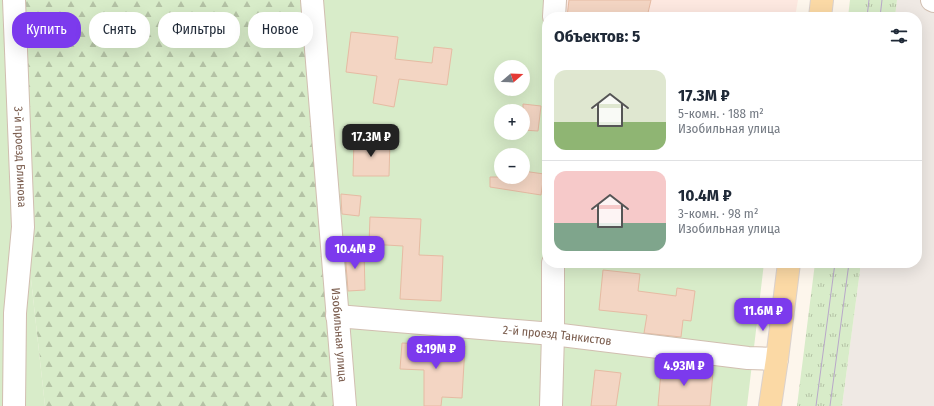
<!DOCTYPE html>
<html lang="ru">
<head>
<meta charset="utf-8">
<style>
  body { margin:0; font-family:"Fira Sans Condensed",sans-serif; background:#f6f6f7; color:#1f2937; height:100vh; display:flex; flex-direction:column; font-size:15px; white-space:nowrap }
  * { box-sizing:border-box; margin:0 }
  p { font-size:13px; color:#747a83 }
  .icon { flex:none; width:22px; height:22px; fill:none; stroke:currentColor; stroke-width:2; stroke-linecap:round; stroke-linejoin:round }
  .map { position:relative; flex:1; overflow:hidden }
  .drawer { position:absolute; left:542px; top:12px; width:380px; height:256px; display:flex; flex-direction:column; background:#fff; border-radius:16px; box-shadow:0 4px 16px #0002 }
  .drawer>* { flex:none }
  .guide { position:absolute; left:12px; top:12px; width:380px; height:36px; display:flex; gap:8px }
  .needle { width:26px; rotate:71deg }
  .controls { position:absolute; left:494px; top:60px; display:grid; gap:8px }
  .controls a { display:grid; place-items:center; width:36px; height:36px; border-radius:50%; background:#fff; box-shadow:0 4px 16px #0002; font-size:20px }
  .price { position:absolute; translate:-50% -34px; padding:0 9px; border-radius:8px; background:#7c3aed; color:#fff; font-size:13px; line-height:26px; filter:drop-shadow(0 1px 2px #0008) }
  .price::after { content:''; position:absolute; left:50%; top:24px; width:12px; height:9px; margin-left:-6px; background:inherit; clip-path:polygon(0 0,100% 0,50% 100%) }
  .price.active { background:#222; color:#fff }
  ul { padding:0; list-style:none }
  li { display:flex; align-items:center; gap:12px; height:100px; padding:0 12px }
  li+li { border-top:1px solid #e0e1e3 }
  li span { display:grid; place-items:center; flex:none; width:112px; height:80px; border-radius:12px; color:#555 }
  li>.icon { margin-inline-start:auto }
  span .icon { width:48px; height:48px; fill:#fffc; stroke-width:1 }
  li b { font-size:17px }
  h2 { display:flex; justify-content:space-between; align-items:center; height:48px; padding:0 12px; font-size:17px }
  .tag { padding:0 14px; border-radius:16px; background:#fff; box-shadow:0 4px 16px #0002; font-size:14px; line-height:36px }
  .tag.active { background:#7c3aed; color:#fff }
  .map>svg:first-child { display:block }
  .commercial { fill:#fde8e0 }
  .industrial { fill:#efe9e4 }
  .grass { fill:url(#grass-tufts) }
  .forest { fill:url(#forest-firs) }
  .green { fill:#d8ecc9; fill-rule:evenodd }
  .building { fill:#f3d5c3; stroke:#e6bba3 }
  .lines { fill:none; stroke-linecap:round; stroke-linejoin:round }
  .minor-casing { stroke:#d1beb0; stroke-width:24 }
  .major-casing { stroke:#dad1cd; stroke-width:24 }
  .minor { stroke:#fff; stroke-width:22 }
  .major { stroke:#fbd9a5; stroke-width:22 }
  .tram { stroke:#b9a8c9; stroke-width:1 }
  .labels { text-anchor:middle; stroke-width:3; stroke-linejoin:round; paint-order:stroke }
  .street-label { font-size:12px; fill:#7a5c4d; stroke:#fffaf3 }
</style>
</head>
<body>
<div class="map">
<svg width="934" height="406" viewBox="0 0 934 406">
  <defs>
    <pattern id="grass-tufts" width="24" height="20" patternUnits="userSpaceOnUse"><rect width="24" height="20" fill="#d8ecc9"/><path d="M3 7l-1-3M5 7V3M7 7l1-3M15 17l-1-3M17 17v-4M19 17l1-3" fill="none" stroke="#b4c2a5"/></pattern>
    <pattern id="forest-firs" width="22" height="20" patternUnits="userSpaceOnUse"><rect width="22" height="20" fill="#d8ecc9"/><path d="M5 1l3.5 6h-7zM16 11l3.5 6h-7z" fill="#b4c2a5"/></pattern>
  </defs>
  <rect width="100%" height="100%" fill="#fdf6ec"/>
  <!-- commercial -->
  <polygon class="commercial" points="561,0 798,0 795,17 560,17"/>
  <!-- industrial -->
  <polygon class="industrial" points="897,0 934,0 934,406 842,406 861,263 917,263 917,17 895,17"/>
  <!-- grass -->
  <g class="grass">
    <polygon points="850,0 897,0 895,17 848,17"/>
    <polygon points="815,263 861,263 842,406 797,406"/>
  </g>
  <!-- forest -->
  <polygon class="forest" points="15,0 302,0 335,406 45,406 31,279"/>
  <!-- green -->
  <g class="green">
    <polygon points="0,0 15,0 31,279 45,406 0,406"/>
    <path d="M302,0H561L547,17V263H764L747,406H335ZM501,67H523V89H501ZM501,111H523V133H501ZM501,155H523V177H501Z"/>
  </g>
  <!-- building -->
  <g class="building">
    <polygon points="569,0 651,0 647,17 567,17"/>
    <polygon points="351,32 398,37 395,59 432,63 434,47 452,49 447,85 399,79 394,107 373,103 377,76 346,72"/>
    <polygon points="523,104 541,106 538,131 523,130"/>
    <polygon points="354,139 390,140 389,176 353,176"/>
    <polygon points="523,171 544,174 541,195 490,187 490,177 523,177"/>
    <polygon points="341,194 361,196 359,216 342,214 341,198"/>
    <polygon points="370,217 421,219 419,255 443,256 441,301 400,299 403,246 369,244"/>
    <polygon points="364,250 365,290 348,291 345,251"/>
    <polygon points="603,270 640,274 638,291 676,296 677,288 695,291 691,321 683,320 681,337 644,333 647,315 599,310"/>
    <polygon points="402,343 465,346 462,398 442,397 441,406 424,406 424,370 400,369"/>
    <polygon points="662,360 677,362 676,369 713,372 710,406 658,406"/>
    <polygon points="595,370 621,373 616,406 591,406"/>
  </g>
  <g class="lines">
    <defs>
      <g id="minor">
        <path id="s1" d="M14,0L23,227L15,313L14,406"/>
        <path id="s2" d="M312,0L345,406"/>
        <polyline points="932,0 934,1"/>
        <polyline points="554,17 555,0"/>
        <path id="s3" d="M337,316L553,334L748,358L777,359"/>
        <polyline points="551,406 553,334 553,263"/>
      </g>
      <g id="major">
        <polyline points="820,17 822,0"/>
        <polyline points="770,406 777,359 789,263"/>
      </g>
    </defs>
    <!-- minor casing -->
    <use href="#minor" class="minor-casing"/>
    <!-- major casing -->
    <use href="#major" class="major-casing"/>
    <!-- minor -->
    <use href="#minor" class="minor"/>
    <!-- major -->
    <use href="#major" class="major"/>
    <!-- tram -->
    <g class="tram">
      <polyline points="867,17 869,0"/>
      <polyline points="880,17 882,0"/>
      <polyline points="816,406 835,263"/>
      <polyline points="830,406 849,263"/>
    </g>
  </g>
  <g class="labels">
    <!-- street labels -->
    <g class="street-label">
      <text dy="4" stroke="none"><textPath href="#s1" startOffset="157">3-й проезд Блинова</textPath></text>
      <text dy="4" stroke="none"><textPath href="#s2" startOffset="336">Изобильная улица</textPath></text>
      <text dy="4" stroke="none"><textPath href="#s3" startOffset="221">2-й проезд Танкистов</textPath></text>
    </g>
  </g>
</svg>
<div class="controls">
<a><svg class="needle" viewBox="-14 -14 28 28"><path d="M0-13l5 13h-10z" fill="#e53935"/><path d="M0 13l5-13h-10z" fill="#747a83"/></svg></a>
<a>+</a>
<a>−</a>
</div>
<b class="price active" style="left:371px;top:158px">17.3M ₽</b>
<b class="price" style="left:355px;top:270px">10.4M ₽</b>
<b class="price" style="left:763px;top:332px">11.6M ₽</b>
<b class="price" style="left:436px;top:370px">8.19M ₽</b>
<b class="price" style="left:684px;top:387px">4.93M ₽</b>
<div class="guide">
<a class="tag active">Купить</a>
<a class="tag">Снять</a>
<a class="tag">Фильтры</a>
<a class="tag">Новое</a>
</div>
<section class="drawer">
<h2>Объектов: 5<svg class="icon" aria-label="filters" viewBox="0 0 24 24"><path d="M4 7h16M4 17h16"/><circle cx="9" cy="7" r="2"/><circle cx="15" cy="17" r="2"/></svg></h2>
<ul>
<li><span style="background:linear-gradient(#dfe7d0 65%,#8fb573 0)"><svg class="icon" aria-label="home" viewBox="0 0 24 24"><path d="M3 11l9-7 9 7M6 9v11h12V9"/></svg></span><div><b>17.3M ₽</b><p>5-комн. · 188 m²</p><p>Изобильная улица</p></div></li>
<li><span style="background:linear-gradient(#f6c9c9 65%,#7fa58c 0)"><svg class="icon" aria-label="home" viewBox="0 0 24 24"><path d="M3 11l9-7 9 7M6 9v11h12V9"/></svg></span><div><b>10.4M ₽</b><p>3-комн. · 98 m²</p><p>Изобильная улица</p></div></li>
</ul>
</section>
</div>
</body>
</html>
